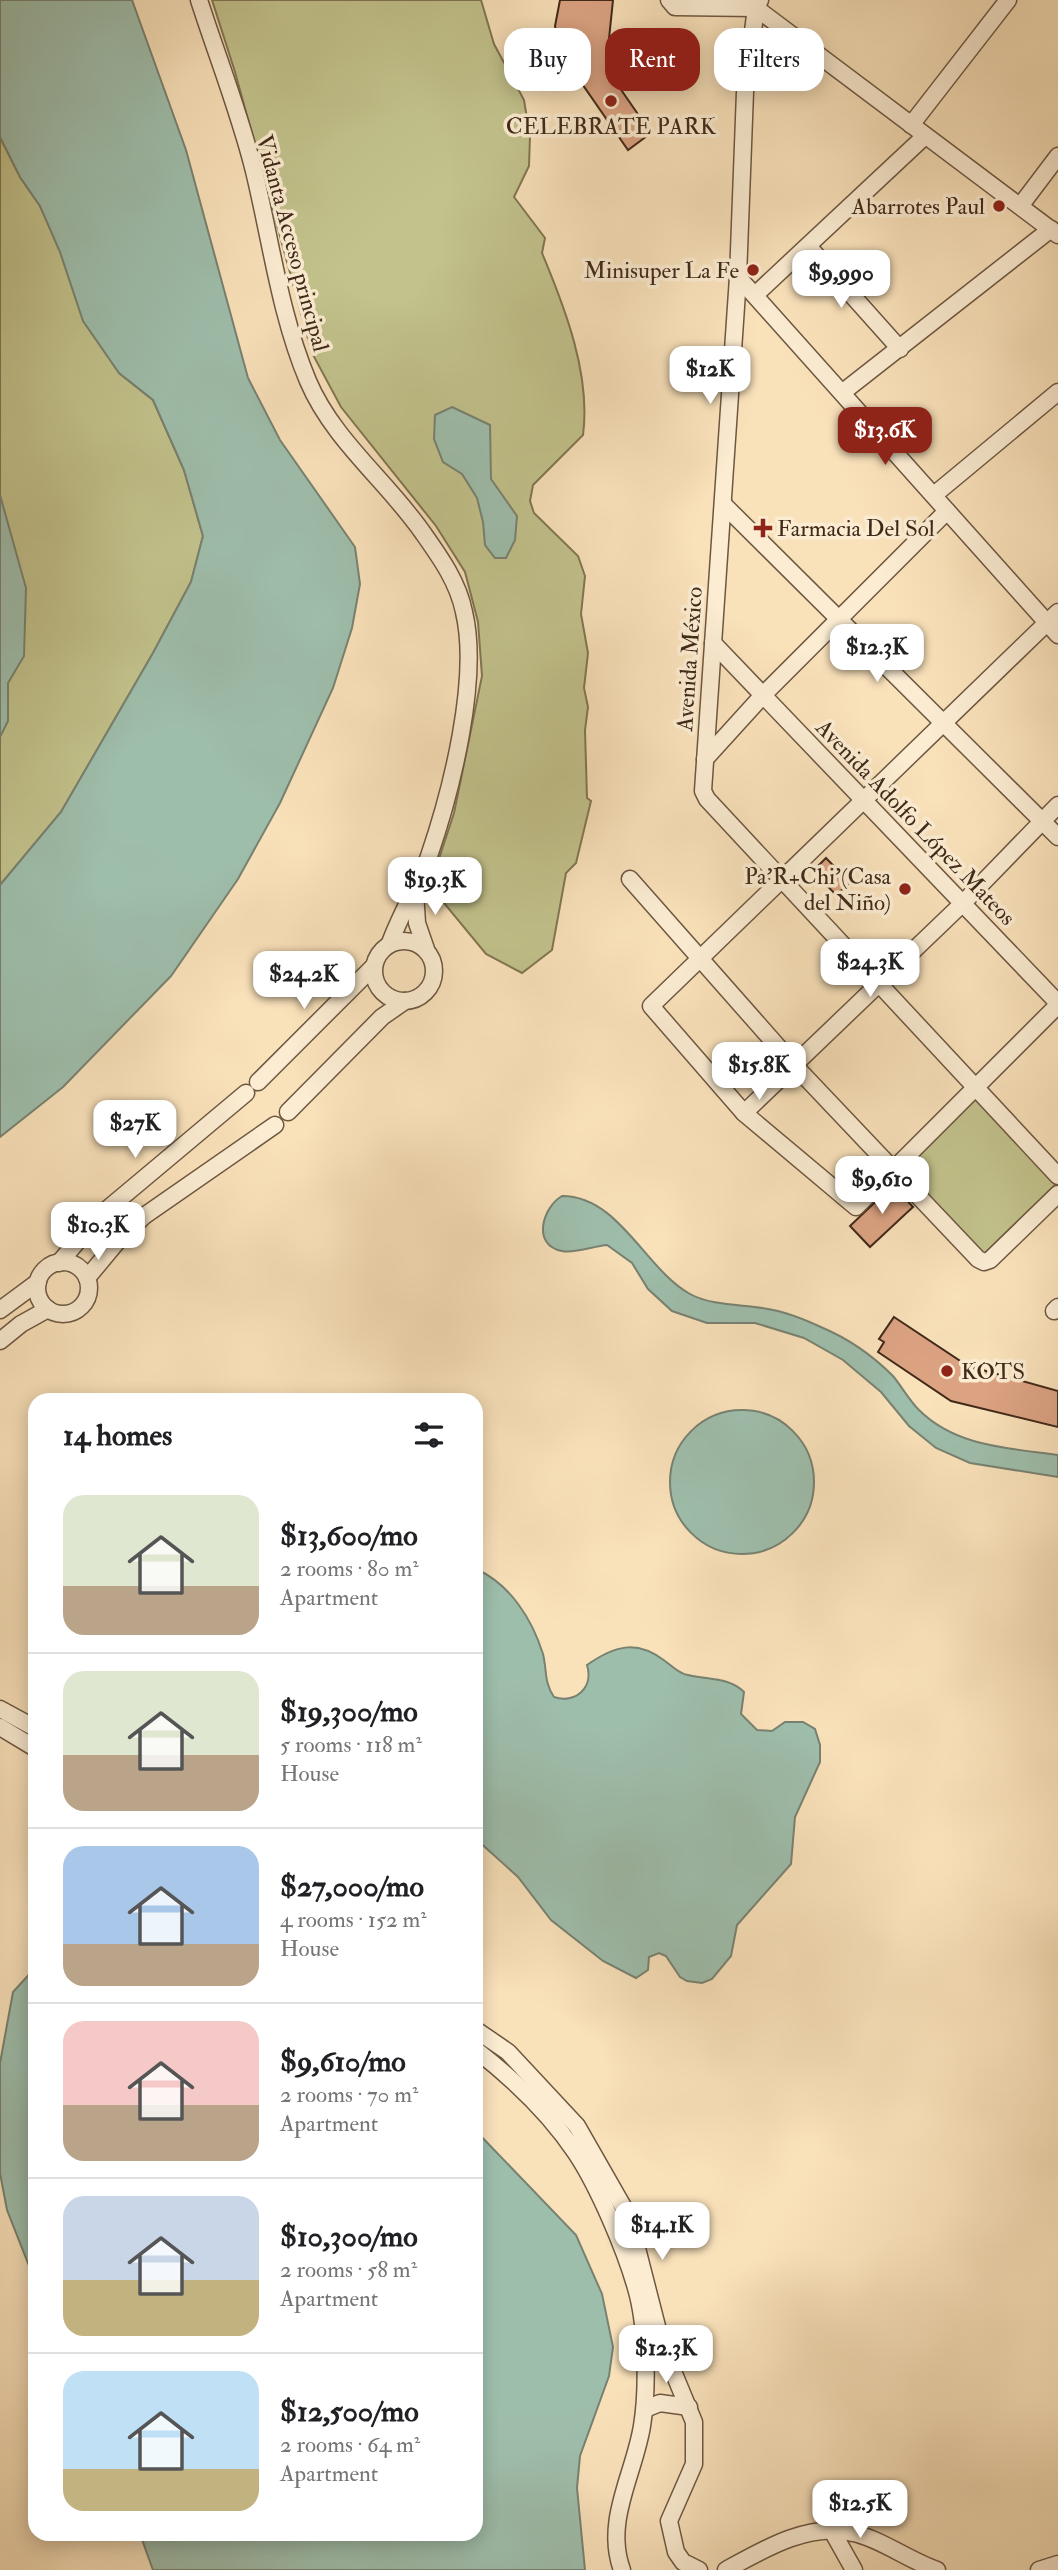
<!DOCTYPE html>
<html lang="en">
<head>
<meta charset="utf-8">
<style>
  body { margin:0; font-family:"IM FELL Double Pica",serif; background:#f2f2f2; color:#202124; height:100vh; display:flex; flex-direction:column; font-size:26px; white-space:nowrap }
  * { box-sizing:border-box; margin:0 }
  p { font-size:23px; color:#757577 }
  .icon { flex:none; width:38px; height:38px; fill:none; stroke:currentColor; stroke-width:2; stroke-linecap:round; stroke-linejoin:round }
  .map { position:relative; flex:1; overflow:hidden }
  .panel { position:absolute; left:28px; top:1393px; width:455px; height:1148px; display:flex; flex-direction:column; background:#fff; border-radius:21px; box-shadow:0 4px 18px #0003 }
  .panel>* { flex:none }
  .hud { position:absolute; left:504px; top:28px; width:448px; height:63px; display:flex; gap:14px }
  .price { position:absolute; translate:-50% -60px; padding:0 16px; border-radius:14px; background:#fff; color:#222; font-size:23px; line-height:46px; filter:drop-shadow(0 2px 4px #0008) }
  .price::after { content:''; position:absolute; left:50%; top:42px; width:21px; height:16px; margin-left:-10px; background:inherit; clip-path:polygon(0 0,100% 0,50% 100%) }
  .price.current { background:#8f2418; color:#fff }
  ul { padding:0; list-style:none }
  li { display:flex; align-items:center; gap:21px; height:175px; padding:0 35px }
  li+li { border-top:2px solid #e0e0e0 }
  li span { display:grid; place-items:center; flex:none; width:196px; height:140px; border-radius:21px; color:#555 }
  li>.icon { margin-inline-start:auto }
  span .icon { width:84px; height:84px; fill:#fffc; stroke-width:1 }
  li b { font-size:30px }
  h2 { display:flex; justify-content:space-between; align-items:center; height:84px; padding:0 35px; font-size:30px }
  .chip { padding:0 24px; border-radius:21px; background:#fff; box-shadow:0 4px 18px #0003; font-size:24px; line-height:63px }
  .chip.current { background:#8f2418; color:#fff }
  .map>svg:first-child { display:block }
  .green { fill:#c2c28c; stroke:#817652; stroke-width:2 }
  .water { fill:#9ebeac; stroke:#788271; stroke-width:2 }
  .building { fill:#dca383; stroke:#402919; stroke-width:2 }
  .lines { fill:none; stroke-linecap:round; stroke-linejoin:round }
  .minor-casing { stroke:#6e5741; stroke-width:19 }
  .minor { stroke:#fbecd2; stroke-width:16 }
  .poi-dot { fill:#8f2418; stroke:#fbecd2; stroke-width:2.5 }
  .labels { text-anchor:middle; stroke-width:7; stroke-linejoin:round; paint-order:stroke }
  .poi-label { font-size:23px; fill:#402919; stroke:#fbecd2; text-anchor:end }
  .street-label { font-size:23px; fill:#402919; stroke:#fbecd2 }
</style>
</head>
<body>
<div class="map">
<svg width="1058" height="2570" viewBox="0 0 1058 2570">
  <rect width="100%" height="100%" fill="#f9e1ba"/>
  <filter id="stains"><feTurbulence type="fractalNoise" baseFrequency=".00286" numOctaves="4"/><feColorMatrix values="0 0 0 0 .2 0 0 0 0 .09 0 0 0 0 .02 0 0 0 .5 -.17"/></filter>
  <radialGradient id="worn" r=".72"><stop offset=".6" stop-color="#630" stop-opacity="0"/><stop offset="1" stop-color="#630" stop-opacity=".3"/></radialGradient>
  <!-- green -->
  <g class="green">
    <path d="M212,0H481L494,44L524,100L530,136L529,166L514,197L545,238L542,253C565,308 591,375 583,435L533,485L530,501L534,513L578,556L585,576L581,614L588,653L584,688L588,707L585,730L587,798L591,801L576,863L566,873L552,950L522,973L486,954L430,886L454,813L482,676L478,622L465,572L436,526L341,407L312,353L235,72Z"/>
    <polygon points="0,137 20,177 40,206 119,373 153,400 184,470 203,536 191,582 153,653 61,812 0,885"/>
    <polygon points="977,1096 1056,1184 982,1256 901,1172"/>
  </g>
  <!-- water -->
  <g class="water">
    <polygon points="0,0 132,0 186,150 248,378 280,440 355,547 360,584 352,628 333,688 280,803 238,879 171,976 63,1087 0,1137 0,885 61,812 153,653 191,582 203,536 184,470 153,400 119,373 83,321 60,252 40,206 20,177 0,137"/>
    <polygon points="452,407 490,425 491,479 517,516 515,540 506,558 495,558 485,545 483,522 477,498 462,474 443,462 434,439 435,415"/>
    <polygon points="0,495 26,588 24,656 8,683 8,721 0,737"/>
    <path d="M562,1196C619,1196 645,1269 690,1294C714,1307 747,1304 773,1310C789,1313 808,1321 823,1328C849,1339 873,1356 893,1376C902,1387 909,1400 919,1410C956,1447 1009,1448 1058,1455V1477L970,1463L936,1448L909,1426L881,1392L843,1360L804,1338L755,1323H707L672,1311L648,1289L632,1263L607,1245C594,1246 574,1254 562,1251C531,1245 543,1207 562,1196Z"/>
    <circle cx="742" cy="1482" r="72"/>
    <path d="M476,1569C510,1584 532,1619 543,1654C547,1670 544,1683 554,1697C575,1704 594,1688 587,1665C614,1646 636,1639 665,1661C672,1666 679,1674 688,1675C708,1680 729,1677 744,1692L741,1714L757,1730L772,1731L785,1722H803L815,1729L820,1745V1762L795,1817L791,1864L737,1925L731,1956L712,1979L702,1983L687,1981L680,1977L666,1956L659,1953L649,1957L648,1970L636,1978L603,1961L551,1920L518,1877L476,1839Z"/>
    <polygon points="35,1968 35,2281 7,2210 0,2173 0,2063 13,1992"/>
    <polygon points="476,2131 576,2235 602,2294 613,2347 609,2376 580,2456 577,2488 585,2570 153,2570 140,2534 476,2534"/>
  </g>
  <!-- building -->
  <g class="building">
    <polygon points="560,0 613,0 606,68 651,133 628,150 560,52 555,26"/>
    <polygon points="826,858 850,883 836,895 813,871"/>
    <polygon points="893,1185 913,1207 870,1247 850,1226"/>
    <polygon points="894,1317 968,1366 1058,1391 1058,1427 951,1401 878,1352 884,1342 879,1339"/>
  </g>
  <g class="lines">
    <defs>
      <g id="minor">
        <path d="M199,0C217,56 240,114 254,171C271,241 280,315 308,381C333,440 387,481 423,533C440,557 458,582 464,612C480,679 451,792 429,856C418,886 401,913 390,943"/>
        <polyline points="669,0 675,7 756,8"/>
        <polyline points="760,0 756,8 745,92 738,277 703,791 707,799 1058,1176"/>
        <polyline points="756,8 1058,235"/>
        <polyline points="911,125 1008,0"/>
        <polyline points="1021,205 1058,156"/>
        <polyline points="808,246 900,349"/>
        <polyline points="738,277 1058,635"/>
        <polyline points="755,295 925,136"/>
        <polyline points="843,392 1051,229"/>
        <polyline points="934,495 1058,392"/>
        <polyline points="723,504 1058,837"/>
        <polyline points="1058,612 651,1006 744,1113 856,1207 1058,1005"/>
        <polyline points="713,643 1058,1003"/>
        <polyline points="705,759 764,694 947,511"/>
        <polyline points="630,879 794,1065 978,1259 984,1262 990,1260 1058,1194"/>
        <polyline points="415,891 417,923 426,949"/>
        <circle cx="404" cy="971" r="30"/>
        <polyline points="258,1082 374,966"/>
        <polyline points="288,1112 382,1017 405,1001"/>
        <polyline points="744,1113 962,904 1058,805"/>
        <circle cx="63" cy="1288" r="26"/>
        <polyline points="59,1263 98,1217 246,1093"/>
        <polyline points="87,1278 117,1242 144,1216 275,1125"/>
        <polyline points="0,1310 38,1282"/>
        <polyline points="1054,1311 1058,1307"/>
        <polyline points="0,1341 21,1324 48,1309"/>
        <polyline points="0,1709 35,1728"/>
        <polyline points="0,1727 35,1748"/>
        <polyline points="476,2030 508,2052 577,2126 629,2217 661,2342 694,2422 694,2464 669,2521 676,2552 683,2562 699,2570"/>
        <path d="M476,2050C512,2078 550,2114 576,2153C598,2186 625,2249 636,2288C647,2325 648,2389 642,2426C634,2475 604,2521 622,2570"/>
        <polyline points="645,2409 660,2403 689,2407"/>
        <polyline points="831,2529 854,2570"/>
        <path d="M726,2570C764,2549 809,2522 853,2533C879,2538 910,2561 937,2570"/>
        <polyline points="1039,2570 1058,2564"/>
      </g>
    </defs>
    <!-- minor casing -->
    <use href="#minor" class="minor-casing"/>
    <!-- minor -->
    <use href="#minor" class="minor"/>
  </g>
  <!-- markers -->
  <g class="poi-dot">
    <circle cx="611" cy="101" r="7"/>
    <circle cx="999" cy="206" r="7"/>
    <circle cx="753" cy="270" r="7"/>
    <path d="M759.5 517.5h7v7h7v7h-7v7h-7v-7h-7v-7h7z"/>
    <circle cx="905" cy="889" r="7"/>
    <circle cx="947" cy="1371" r="7"/>
  </g>
  <g class="labels">
    <!-- poi labels -->
    <g class="poi-label">
      <text x="611" y="134" text-anchor="middle">CELEBRATE PARK</text>
      <text x="985" y="214">Abarrotes Paul</text>
      <text x="739" y="278">Minisuper La Fe</text>
      <text x="777" y="536" text-anchor="start">Farmacia Del Sol</text>
      <text x="891" y="884">Pa'R+Chi'(Casa<tspan x="891" dy="26">del Niño)</tspan></text>
      <text x="961" y="1379" text-anchor="start">KOTS</text>
    </g>
    <!-- street labels -->
    <g class="street-label">
      <text transform="translate(293 243) rotate(75)" y="8">Vidanta Acceso principal</text>
      <text transform="translate(689 659) rotate(-86)" y="8">Avenida México</text>
      <text transform="translate(916 822) rotate(46)" y="8">Avenida Adolfo López Mateos</text>
    </g>
  </g>
  <rect width="100%" height="100%" filter="url(#stains)"/>
  <rect width="100%" height="100%" fill="url(#worn)"/>
</svg>
<b class="price" style="left:841px;top:310px">$9,990</b>
<b class="price" style="left:710px;top:406px">$12K</b>
<b class="price current" style="left:885px;top:467px">$13.6K</b>
<b class="price" style="left:877px;top:684px">$12.3K</b>
<b class="price" style="left:435px;top:917px">$19.3K</b>
<b class="price" style="left:870px;top:999px">$24.3K</b>
<b class="price" style="left:304px;top:1011px">$24.2K</b>
<b class="price" style="left:759px;top:1102px">$15.8K</b>
<b class="price" style="left:135px;top:1160px">$27K</b>
<b class="price" style="left:882px;top:1216px">$9,610</b>
<b class="price" style="left:98px;top:1262px">$10.3K</b>
<b class="price" style="left:662px;top:2262px">$14.1K</b>
<b class="price" style="left:666px;top:2385px">$12.3K</b>
<b class="price" style="left:860px;top:2540px">$12.5K</b>
<div class="hud">
<a class="chip">Buy</a>
<a class="chip current">Rent</a>
<a class="chip">Filters</a>
</div>
<section class="panel">
<h2>14 homes<svg class="icon" aria-label="filters" viewBox="0 0 24 24"><path d="M4 7h16M4 17h16"/><circle cx="9" cy="7" r="2"/><circle cx="15" cy="17" r="2"/></svg></h2>
<ul>
<li><span style="background:linear-gradient(#dfe7d0 65%,#b9a48a 0)"><svg class="icon" aria-label="home" viewBox="0 0 24 24"><path d="M3 11l9-7 9 7M6 9v11h12V9"/></svg></span><div><b>$13,600/mo</b><p>2 rooms · 80 m²</p><p>Apartment</p></div></li>
<li><span style="background:linear-gradient(#dfe7d0 60%,#b9a48a 0)"><svg class="icon" aria-label="home" viewBox="0 0 24 24"><path d="M3 11l9-7 9 7M6 9v11h12V9"/></svg></span><div><b>$19,300/mo</b><p>5 rooms · 118 m²</p><p>House</p></div></li>
<li><span style="background:linear-gradient(#a9c7e8 70%,#b9a48a 0)"><svg class="icon" aria-label="home" viewBox="0 0 24 24"><path d="M3 11l9-7 9 7M6 9v11h12V9"/></svg></span><div><b>$27,000/mo</b><p>4 rooms · 152 m²</p><p>House</p></div></li>
<li><span style="background:linear-gradient(#f6c9c9 60%,#b9a48a 0)"><svg class="icon" aria-label="home" viewBox="0 0 24 24"><path d="M3 11l9-7 9 7M6 9v11h12V9"/></svg></span><div><b>$9,610/mo</b><p>2 rooms · 70 m²</p><p>Apartment</p></div></li>
<li><span style="background:linear-gradient(#c9d6e8 60%,#c2b280 0)"><svg class="icon" aria-label="home" viewBox="0 0 24 24"><path d="M3 11l9-7 9 7M6 9v11h12V9"/></svg></span><div><b>$10,300/mo</b><p>2 rooms · 58 m²</p><p>Apartment</p></div></li>
<li><span style="background:linear-gradient(#bfe0f5 70%,#c2b280 0)"><svg class="icon" aria-label="home" viewBox="0 0 24 24"><path d="M3 11l9-7 9 7M6 9v11h12V9"/></svg></span><div><b>$12,500/mo</b><p>2 rooms · 64 m²</p><p>Apartment</p></div></li>
</ul>
</section>
</div>
</body>
</html>
